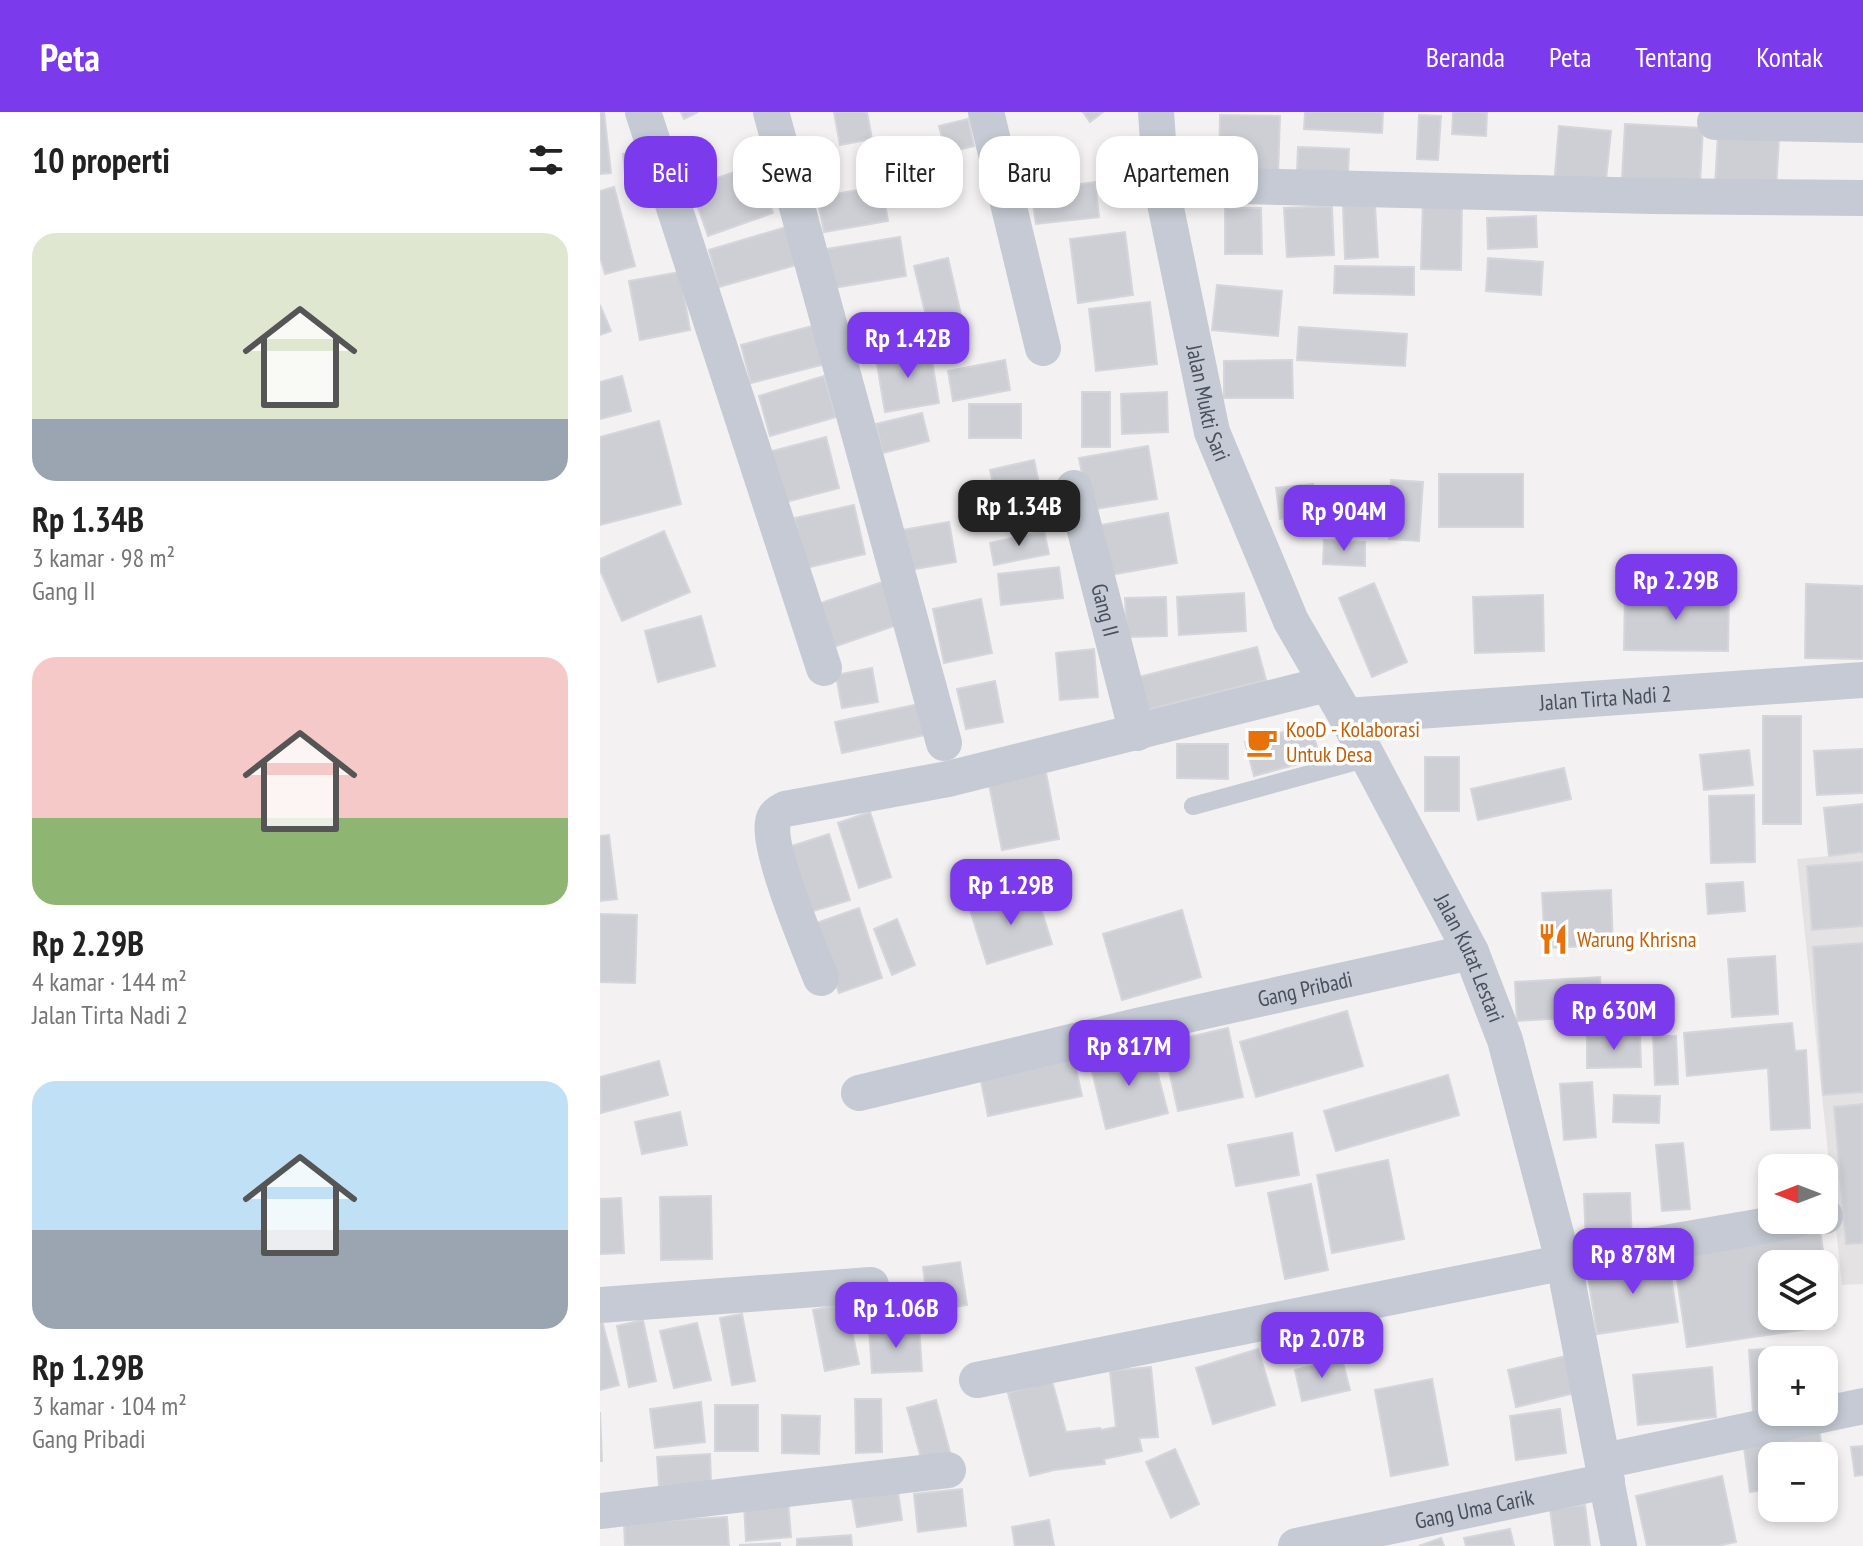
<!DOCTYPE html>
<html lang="id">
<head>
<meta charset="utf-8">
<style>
  body { margin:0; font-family:"PT Sans Narrow",sans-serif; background:#f2f2f2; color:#222; height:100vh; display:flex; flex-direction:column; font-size:30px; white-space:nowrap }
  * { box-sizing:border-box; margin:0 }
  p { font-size:26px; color:#767676 }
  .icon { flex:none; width:44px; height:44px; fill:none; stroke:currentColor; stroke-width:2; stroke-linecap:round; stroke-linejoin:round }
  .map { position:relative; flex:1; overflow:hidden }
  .details { display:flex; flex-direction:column; background:#fff; width:600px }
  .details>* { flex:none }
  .guide { position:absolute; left:24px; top:24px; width:760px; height:72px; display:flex; gap:16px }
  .needle { width:52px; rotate:270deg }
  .fabs { position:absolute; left:1158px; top:1042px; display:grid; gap:16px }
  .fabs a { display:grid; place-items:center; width:80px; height:80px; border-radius:16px; background:#fff; box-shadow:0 4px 12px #0003; font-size:40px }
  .price { position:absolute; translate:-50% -68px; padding:0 18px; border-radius:16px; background:#7c3aed; color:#fff; font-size:26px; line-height:52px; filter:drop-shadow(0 2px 4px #0008) }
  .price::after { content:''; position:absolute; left:50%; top:48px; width:24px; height:18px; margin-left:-12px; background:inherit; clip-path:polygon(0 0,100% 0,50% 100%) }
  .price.on { background:#222; color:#fff }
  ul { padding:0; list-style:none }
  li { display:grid; align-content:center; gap:16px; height:424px; padding:0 32px }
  li span { display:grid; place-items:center; height:248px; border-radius:24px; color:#555 }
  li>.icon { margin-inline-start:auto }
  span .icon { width:144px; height:144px; fill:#fffc; stroke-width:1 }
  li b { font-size:34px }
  h2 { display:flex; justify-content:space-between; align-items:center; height:96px; padding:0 32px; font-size:34px }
  .tag { padding:0 28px; border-radius:24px; background:#fff; box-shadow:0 4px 12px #0003; font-size:28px; line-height:72px }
  .tag.on { background:#7c3aed; color:#fff }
  header { display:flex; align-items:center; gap:48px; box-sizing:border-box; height:112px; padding:0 40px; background:#7c3aed; color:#fff }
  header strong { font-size:38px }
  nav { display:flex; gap:44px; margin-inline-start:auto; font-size:28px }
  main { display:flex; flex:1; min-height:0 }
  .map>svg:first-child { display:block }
  .education { fill:#e4e2e2 }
  .building { fill:#cecfd5; stroke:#d5d6dc; stroke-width:2; fill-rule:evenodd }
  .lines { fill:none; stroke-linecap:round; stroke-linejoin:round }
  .lane { stroke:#c5cad4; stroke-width:18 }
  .street { stroke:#c5cad4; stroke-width:36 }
  .labels { text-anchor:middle; stroke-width:7; stroke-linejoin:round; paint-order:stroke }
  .street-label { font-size:22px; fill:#49505d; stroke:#fff }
  .food-label { font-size:22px; fill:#c56008; stroke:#fff; text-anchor:start }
</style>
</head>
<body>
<header>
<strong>Peta</strong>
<nav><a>Beranda</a><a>Peta</a><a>Tentang</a><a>Kontak</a></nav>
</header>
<main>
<section class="details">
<h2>10 properti<svg class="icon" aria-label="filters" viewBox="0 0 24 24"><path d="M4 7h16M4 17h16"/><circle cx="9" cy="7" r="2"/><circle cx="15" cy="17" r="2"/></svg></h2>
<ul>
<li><span style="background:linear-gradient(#dfe7d0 75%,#9aa5b1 0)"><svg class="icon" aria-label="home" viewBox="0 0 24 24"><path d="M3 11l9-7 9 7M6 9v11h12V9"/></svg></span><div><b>Rp 1.34B</b><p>3 kamar · 98 m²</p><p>Gang II</p></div></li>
<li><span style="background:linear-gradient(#f6c9c9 65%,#8fb573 0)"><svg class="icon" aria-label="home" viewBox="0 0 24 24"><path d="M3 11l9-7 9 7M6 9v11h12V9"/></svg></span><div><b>Rp 2.29B</b><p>4 kamar · 144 m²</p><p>Jalan Tirta Nadi 2</p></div></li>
<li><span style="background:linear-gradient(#bfe0f5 60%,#9aa5b1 0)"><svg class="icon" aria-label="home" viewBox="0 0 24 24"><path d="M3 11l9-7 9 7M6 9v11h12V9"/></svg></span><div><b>Rp 1.29B</b><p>3 kamar · 104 m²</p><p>Gang Pribadi</p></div></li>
</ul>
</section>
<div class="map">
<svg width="1263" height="1434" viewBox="0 0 1263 1434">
  <rect width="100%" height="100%" fill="#f3f1f1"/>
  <!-- education -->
  <polygon class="education" points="1263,741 1263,1172 1242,1173 1197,747"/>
  <!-- building -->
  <g class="building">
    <polygon points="0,0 4,0 11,61 0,62"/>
    <polygon points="81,0 98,0 84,7"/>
    <polygon points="234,0 267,0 272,27 240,33"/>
    <polygon points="483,0 503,0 490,10"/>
    <polygon points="705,0 783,0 782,21 704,17"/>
    <polygon points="853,0 887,0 886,24 852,22"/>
    <polygon points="620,3 680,4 678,63 619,62"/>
    <polygon points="819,3 841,4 838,48 817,47"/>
    <polygon points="368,7 374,34 346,41 339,14"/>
    <polygon points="1025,12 1103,16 1100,71 1022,66"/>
    <polygon points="959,14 1011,19 1005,78 954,73"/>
    <polygon points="1118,22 1179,26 1176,77 1115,73"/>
    <polygon points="698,35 749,37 748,62 697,60"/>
    <polygon points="53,39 57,79 27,82 23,42"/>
    <polygon points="157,52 173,101 108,124 91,75"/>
    <polygon points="495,70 499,105 436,112 431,78"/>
    <polygon points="282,74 288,109 224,120 217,85"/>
    <polygon points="14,75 35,154 5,162 0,145 0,79"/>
    <polygon points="823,89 862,90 861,158 821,157"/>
    <polygon points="775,93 778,145 745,147 743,94"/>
    <polygon points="732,94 734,143 687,145 684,96"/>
    <polygon points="625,96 661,96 662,142 625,142"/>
    <polygon points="936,104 937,135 888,137 887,106"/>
    <polygon points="193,113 203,151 119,175 109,138"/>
    <polygon points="525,120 533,183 478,191 470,127"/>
    <polygon points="300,125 306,164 233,176 226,137"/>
    <polygon points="348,146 365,220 332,229 314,154"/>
    <polygon points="888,146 943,150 941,183 886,179"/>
    <polygon points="735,154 814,155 814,183 734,181"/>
    <polygon points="80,160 90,218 40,228 29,169"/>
    <polygon points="617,173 682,179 678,224 612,218"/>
    <polygon points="550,190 557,252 496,259 489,197"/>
    <polygon points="0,193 11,219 0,223"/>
    <polygon points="216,213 225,252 151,271 141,233"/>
    <polygon points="699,215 807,222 805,254 697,248"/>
    <polygon points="330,237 339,291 285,300 276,246"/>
    <polygon points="405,248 410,278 353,289 348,259"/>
    <polygon points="692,248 693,286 624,286 624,249"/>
    <polygon points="22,264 31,299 0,307 0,270"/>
    <polygon points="224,264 236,305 170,324 159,284"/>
    <rect x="482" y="280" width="28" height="55"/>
    <polygon points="567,280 568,320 522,322 521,282"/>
    <rect x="369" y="292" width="52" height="34"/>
    <polygon points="322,301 329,329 283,341 276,312"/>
    <polygon points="59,309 81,392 0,413 0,325"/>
    <polygon points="226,325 239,376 182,391 169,340"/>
    <polygon points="548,334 557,387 489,398 479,346"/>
    <polygon points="434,348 443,389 399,398 390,358"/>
    <rect x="839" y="362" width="84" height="53"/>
    <polygon points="791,368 823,370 819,429 789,427"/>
    <polygon points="713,372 717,403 680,407 676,376"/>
    <polygon points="254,393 265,442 206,456 195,406"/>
    <polygon points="568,401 577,451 510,463 501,413"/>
    <polygon points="349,410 356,450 309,458 302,418"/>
    <polygon points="64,419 90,480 22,509 0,458 0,447"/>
    <polygon points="444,419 449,442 394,453 390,431"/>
    <polygon points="724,428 765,430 765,454 723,452"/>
    <polygon points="459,455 463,486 401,493 398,462"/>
    <polygon points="288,468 303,511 228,537 212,494"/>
    <polygon points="774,471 807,550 772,565 739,486"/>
    <polygon points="1206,472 1263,474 1263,547 1205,546"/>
    <polygon points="1025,480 1129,481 1128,539 1024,538"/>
    <polygon points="644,481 646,519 579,523 577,485"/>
    <polygon points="943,483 944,539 875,541 873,485"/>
    <polygon points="566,485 567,524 527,525 525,486"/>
    <polygon points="381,487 392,541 344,551 333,497"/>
    <polygon points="101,504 115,554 58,570 45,519"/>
    <polygon points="657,535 666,568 543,599 535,566"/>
    <polygon points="494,537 498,585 460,588 456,541"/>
    <polygon points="272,556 278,590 242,596 236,563"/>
    <polygon points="395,569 403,610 366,617 357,577"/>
    <polygon points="319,592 325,623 242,641 235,610"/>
    <rect x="1163" y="604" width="38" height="108"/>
    <polygon points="711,613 720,646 654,664 645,630"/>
    <polygon points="577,632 628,632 628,667 577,666"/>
    <polygon points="1263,637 1263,681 1217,683 1214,639"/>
    <polygon points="1149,638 1153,673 1104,678 1100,643"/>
    <rect x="825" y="645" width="34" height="54"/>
    <polygon points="444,651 459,727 402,738 387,662"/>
    <polygon points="964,656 971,687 878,708 871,677"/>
    <polygon points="1154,683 1155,750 1111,751 1109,684"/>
    <polygon points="1263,692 1263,740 1229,744 1224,696"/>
    <polygon points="270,700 291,765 259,776 238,711"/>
    <polygon points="229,722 250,788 210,800 189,735"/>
    <polygon points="9,723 17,787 0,789 0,724"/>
    <polygon points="1263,750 1263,814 1212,818 1207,754"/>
    <polygon points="1143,770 1145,799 1108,802 1106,772"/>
    <polygon points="435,777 452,832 387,852 370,798"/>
    <polygon points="1011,778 1013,833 945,836 942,781"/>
    <polygon points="259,796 282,866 239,881 216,811"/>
    <polygon points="582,798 601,865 522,888 503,822"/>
    <polygon points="0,802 37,803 35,871 0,870"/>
    <polygon points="297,807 315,853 292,863 274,817"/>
    <polygon points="1263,831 1263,980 1223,983 1213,835"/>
    <polygon points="1175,844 1178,902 1132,905 1128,847"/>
    <polygon points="1000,865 1002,904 917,909 915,870"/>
    <polygon points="747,899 763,954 656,985 640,930"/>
    <polygon points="1192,911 1195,939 1206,938 1210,1016 1171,1018 1168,956 1087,964 1084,921"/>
    <polygon points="628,916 643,985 578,999 563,931"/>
    <polygon points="1040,923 1041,955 987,956 987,924"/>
    <polygon points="1053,924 1076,924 1078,972 1055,973"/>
    <polygon points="551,936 568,1001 506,1017 490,951"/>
    <polygon points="473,943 482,984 388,1004 380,964"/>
    <polygon points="59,949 68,983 1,1001 0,965"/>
    <polygon points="848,963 859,1003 736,1039 724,999"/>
    <polygon points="992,970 996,1025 964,1028 960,972"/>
    <polygon points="1014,983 1060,984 1059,1011 1013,1010"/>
    <polygon points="1263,992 1263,1131 1246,1132 1234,995"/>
    <polygon points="80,1000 87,1033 42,1042 35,1010"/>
    <polygon points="692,1021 699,1063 636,1074 628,1033"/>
    <polygon points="1083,1031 1090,1097 1062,1099 1056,1033"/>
    <polygon points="788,1048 804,1127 732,1141 717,1063"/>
    <polygon points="711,1072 728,1158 685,1167 668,1081"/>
    <polygon points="1030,1081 1032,1130 986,1132 984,1082"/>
    <polygon points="111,1084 112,1147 61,1148 60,1085"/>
    <polygon points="21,1086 24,1141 0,1142 0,1087"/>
    <path d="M1219,1111L1234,1213L1087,1235L1072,1132ZM1172,1152H1224V1204H1172Z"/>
    <polygon points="1068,1145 1078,1210 997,1222 987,1158"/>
    <polygon points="360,1150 367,1193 329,1199 323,1155"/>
    <polygon points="246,1191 259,1252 225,1259 213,1198"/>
    <polygon points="142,1202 155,1269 132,1273 120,1206"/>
    <polygon points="1,1205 19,1273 0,1278 0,1206"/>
    <polygon points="43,1208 56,1269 29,1275 17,1214"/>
    <polygon points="722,1210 730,1240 697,1248 690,1219"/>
    <polygon points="97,1211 111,1268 74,1276 60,1219"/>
    <polygon points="319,1214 322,1259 272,1261 269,1217"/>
    <polygon points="1183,1236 1184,1248 1172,1248 1172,1299 1153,1300 1149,1238"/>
    <polygon points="658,1237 675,1293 613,1312 596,1256"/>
    <polygon points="966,1244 975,1281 916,1295 908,1258"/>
    <polygon points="742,1247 750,1278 702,1289 695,1258"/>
    <polygon points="551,1255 558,1325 539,1326 542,1339 504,1347 505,1352 454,1358 430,1364 408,1281 452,1269 466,1320 500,1316 501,1318 516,1315 510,1259"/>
    <polygon points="1112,1255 1116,1305 1038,1313 1033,1263"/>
    <polygon points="832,1267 848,1353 791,1364 775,1278"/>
    <polygon points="255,1287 281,1287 282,1340 256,1341"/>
    <polygon points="336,1288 351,1344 323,1353 307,1296"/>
    <polygon points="101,1290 105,1330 55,1336 50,1297"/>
    <rect x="115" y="1293" width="43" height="46"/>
    <polygon points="960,1297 966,1341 916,1348 910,1304"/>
    <polygon points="0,1300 2,1349 0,1349"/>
    <polygon points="182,1303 220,1304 219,1342 182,1341"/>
    <polygon points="1219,1317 1223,1344 1172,1344 1172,1377 1150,1380 1143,1328"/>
    <polygon points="1263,1334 1263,1363 1255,1364 1251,1335"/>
    <polygon points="575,1337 599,1392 571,1406 546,1350"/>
    <polygon points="110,1342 111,1371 59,1374 57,1345"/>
    <polygon points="1122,1364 1136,1430 1117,1434 1047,1434 1036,1384"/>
    <polygon points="362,1377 366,1414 318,1420 314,1382"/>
    <polygon points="298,1380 302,1408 257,1415 252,1387"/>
    <polygon points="188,1389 191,1425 146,1429 144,1392"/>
    <polygon points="985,1393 990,1434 955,1434 950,1397"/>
    <polygon points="127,1405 129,1434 25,1434 24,1411"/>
    <polygon points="449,1408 454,1434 415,1434 412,1415"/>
    <polygon points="910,1417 914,1434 866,1434 864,1426"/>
    <polygon points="251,1423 252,1434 197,1434 197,1427"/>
    <polygon points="841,1426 844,1434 819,1434"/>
    <polygon points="180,1431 180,1434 140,1434 140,1433"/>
  </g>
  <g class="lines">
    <!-- lane -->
    <polyline class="lane" points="593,694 768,646"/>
    <!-- street -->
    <g class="street">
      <polyline points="43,0 224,556"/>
      <polyline points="171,0 344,631"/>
      <polyline points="386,0 443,236"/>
      <path id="s1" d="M556,0L561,72L612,320L691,509L746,604L871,840L905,928L964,1152L1019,1434"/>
      <polyline points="1115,10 1263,13"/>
      <polyline points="561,72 1052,84 1263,86"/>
      <path id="s2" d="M474,376L537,621"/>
      <path id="s3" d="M746,604L1263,568"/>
      <path d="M221,866C209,836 167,737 173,710C174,703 179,700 185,697L348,667L727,572"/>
      <path id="s4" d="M259,981L537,914L871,840"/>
      <polyline points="1224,1104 1225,1104"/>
      <polyline points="0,1193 271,1173"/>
      <polyline points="377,1268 1036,1136 1198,1108"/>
      <polyline points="1004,1349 1263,1294"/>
      <polyline points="0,1399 348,1358"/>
      <path id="s5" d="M696,1434L1007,1369"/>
    </g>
  </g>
  <!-- icons -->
  <defs>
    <symbol id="cafe-bare" viewBox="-9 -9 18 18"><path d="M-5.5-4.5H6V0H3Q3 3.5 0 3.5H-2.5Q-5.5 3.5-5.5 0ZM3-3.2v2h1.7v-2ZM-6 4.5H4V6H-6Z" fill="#e8710a" stroke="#fff" stroke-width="2.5" paint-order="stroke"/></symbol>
    <symbol id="restaurant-bare" viewBox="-9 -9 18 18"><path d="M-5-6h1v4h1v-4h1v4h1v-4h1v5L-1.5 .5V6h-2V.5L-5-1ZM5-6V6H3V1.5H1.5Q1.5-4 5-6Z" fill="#e8710a" stroke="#fff" stroke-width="2.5" paint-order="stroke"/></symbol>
  </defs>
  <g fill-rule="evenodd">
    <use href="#cafe-bare" x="640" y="608" width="44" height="44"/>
    <use href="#restaurant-bare" x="931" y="805" width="44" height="44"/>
  </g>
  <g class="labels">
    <!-- street labels -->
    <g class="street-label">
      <text dy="8" stroke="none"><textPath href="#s1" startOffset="296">Jalan Mukti Sari</textPath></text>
      <text dy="8" stroke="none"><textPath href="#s2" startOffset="126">Gang II</textPath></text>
      <text dy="8" stroke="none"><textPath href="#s3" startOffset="260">Jalan Tirta Nadi 2</textPath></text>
      <text dy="8" stroke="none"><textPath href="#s1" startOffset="912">Jalan Kutat Lestari</textPath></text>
      <text dy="8" stroke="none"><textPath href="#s4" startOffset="458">Gang Pribadi</textPath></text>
      <text dy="8" stroke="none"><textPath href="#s5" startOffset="182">Gang Uma Carik</textPath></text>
    </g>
    <!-- food labels -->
    <g class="food-label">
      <text x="686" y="625">KooD - Kolaborasi<tspan x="686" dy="25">Untuk Desa</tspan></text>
      <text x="977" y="835">Warung Khrisna</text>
    </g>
  </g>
</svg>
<div class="fabs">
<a><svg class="needle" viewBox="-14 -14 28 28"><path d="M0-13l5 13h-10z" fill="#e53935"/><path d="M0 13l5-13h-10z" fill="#767676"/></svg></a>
<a><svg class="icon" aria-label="layers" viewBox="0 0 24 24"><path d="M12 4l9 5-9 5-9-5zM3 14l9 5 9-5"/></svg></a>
<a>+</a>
<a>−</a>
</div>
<b class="price" style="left:308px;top:268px">Rp 1.42B</b>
<b class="price on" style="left:419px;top:436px">Rp 1.34B</b>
<b class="price" style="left:744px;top:441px">Rp 904M</b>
<b class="price" style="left:1076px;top:510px">Rp 2.29B</b>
<b class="price" style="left:411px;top:815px">Rp 1.29B</b>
<b class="price" style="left:1014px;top:940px">Rp 630M</b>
<b class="price" style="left:529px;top:976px">Rp 817M</b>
<b class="price" style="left:1033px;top:1184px">Rp 878M</b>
<b class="price" style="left:296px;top:1238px">Rp 1.06B</b>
<b class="price" style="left:722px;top:1268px">Rp 2.07B</b>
<div class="guide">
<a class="tag on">Beli</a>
<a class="tag">Sewa</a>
<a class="tag">Filter</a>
<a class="tag">Baru</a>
<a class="tag">Apartemen</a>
</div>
</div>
</main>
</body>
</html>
